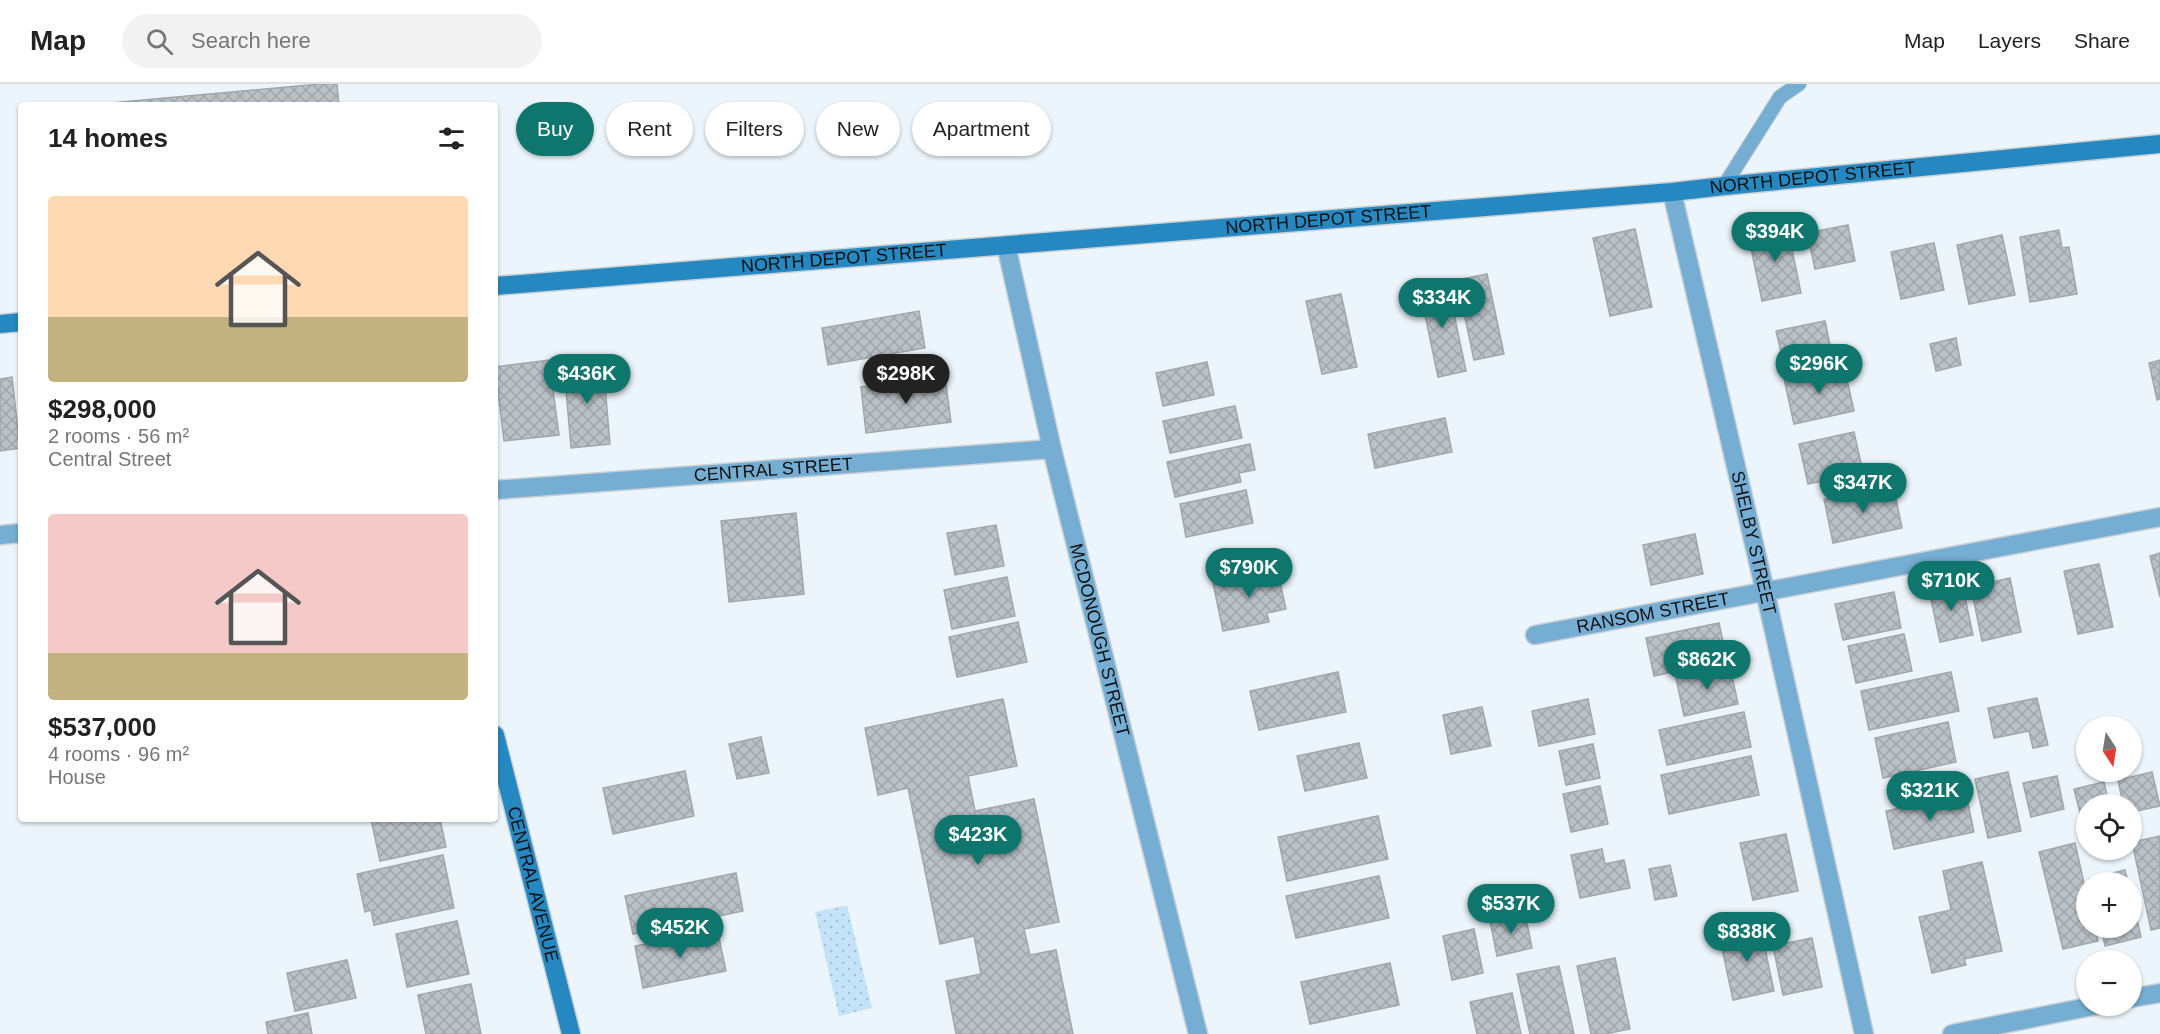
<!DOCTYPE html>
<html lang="en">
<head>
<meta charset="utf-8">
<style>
  body { margin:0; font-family:Helvetica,sans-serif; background:#f2f2f2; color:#222; height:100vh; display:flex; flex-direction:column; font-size:22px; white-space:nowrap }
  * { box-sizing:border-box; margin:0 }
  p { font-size:20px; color:#767676 }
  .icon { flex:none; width:33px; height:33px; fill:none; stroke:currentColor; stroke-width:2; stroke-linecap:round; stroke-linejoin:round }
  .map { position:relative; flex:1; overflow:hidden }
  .panel { position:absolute; left:18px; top:18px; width:480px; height:720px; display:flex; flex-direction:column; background:#fff; border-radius:6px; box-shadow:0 2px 4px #0004 }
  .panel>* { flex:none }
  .top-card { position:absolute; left:516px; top:18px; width:570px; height:54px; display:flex; gap:12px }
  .needle { width:39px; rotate:168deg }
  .fabs { position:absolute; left:2076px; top:632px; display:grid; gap:12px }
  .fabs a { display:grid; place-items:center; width:66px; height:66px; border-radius:50%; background:#fff; box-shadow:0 2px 4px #0004; font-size:30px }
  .price { position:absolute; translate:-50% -51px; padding:0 14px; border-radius:21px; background:#0f766e; color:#fff; font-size:20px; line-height:39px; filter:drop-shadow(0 2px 3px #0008) }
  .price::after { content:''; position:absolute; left:50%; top:36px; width:18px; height:14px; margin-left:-9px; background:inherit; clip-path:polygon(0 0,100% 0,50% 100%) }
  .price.active { background:#222; color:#fff }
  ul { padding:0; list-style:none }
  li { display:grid; align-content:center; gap:12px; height:318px; padding:0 30px }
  li span { display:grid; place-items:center; height:186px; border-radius:6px; color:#555 }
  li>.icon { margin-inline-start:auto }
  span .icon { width:108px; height:108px; fill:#fffc; stroke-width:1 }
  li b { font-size:26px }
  h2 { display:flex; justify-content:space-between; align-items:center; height:72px; padding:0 30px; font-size:26px }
  .pill { padding:0 21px; border-radius:27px; background:#fff; box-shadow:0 2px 4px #0004; font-size:21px; line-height:54px }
  .pill.active { background:#0f766e; color:#fff }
  header { display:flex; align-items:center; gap:36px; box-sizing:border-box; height:84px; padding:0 30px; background:#fff; border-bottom:2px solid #e0e0e0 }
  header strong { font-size:28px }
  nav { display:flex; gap:33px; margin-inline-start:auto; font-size:21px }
  .search { width:420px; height:54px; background:#f2f2f2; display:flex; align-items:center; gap:15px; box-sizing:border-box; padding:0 21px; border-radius:33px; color:#767676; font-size:22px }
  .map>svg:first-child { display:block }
  .park { fill:url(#park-dots) }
  .building { fill:url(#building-cross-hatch); stroke:#a0a8ad; stroke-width:1.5 }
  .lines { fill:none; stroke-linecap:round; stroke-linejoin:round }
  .lane-casing { stroke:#c9d1d6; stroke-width:16 }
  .street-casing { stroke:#c9d1d6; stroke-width:21 }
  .secondary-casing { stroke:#c9d1d6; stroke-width:21 }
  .lane { stroke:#75add3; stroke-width:14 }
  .street { stroke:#75add3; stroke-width:18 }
  .secondary { stroke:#2688c0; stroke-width:18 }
  .labels { text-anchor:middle; stroke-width:5; stroke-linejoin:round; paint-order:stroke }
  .street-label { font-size:18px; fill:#101214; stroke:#ecf5fb }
</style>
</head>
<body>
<header>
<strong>Map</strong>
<div class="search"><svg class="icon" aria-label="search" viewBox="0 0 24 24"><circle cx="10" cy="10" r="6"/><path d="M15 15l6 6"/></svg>Search here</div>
<nav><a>Map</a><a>Layers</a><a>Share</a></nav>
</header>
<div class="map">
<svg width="2160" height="950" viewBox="0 0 2160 950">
  <defs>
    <pattern id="park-dots" width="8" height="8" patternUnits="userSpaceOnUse" patternTransform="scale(1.5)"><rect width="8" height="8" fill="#c4e2f8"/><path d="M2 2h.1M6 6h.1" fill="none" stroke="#a7c1d4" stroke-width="1.8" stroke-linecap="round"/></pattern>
    <pattern id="building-cross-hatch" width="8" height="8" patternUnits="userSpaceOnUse" patternTransform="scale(1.5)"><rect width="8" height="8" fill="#bac2c8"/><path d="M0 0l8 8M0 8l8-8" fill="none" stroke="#9fa6ab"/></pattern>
  </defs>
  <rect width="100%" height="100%" fill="#ecf5fb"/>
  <!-- park -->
  <polygon class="park" points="847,821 872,924 839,932 815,828"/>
  <!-- building -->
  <g class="building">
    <polygon points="320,0 337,0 339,21 111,21 111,19"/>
    <polygon points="1787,141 1801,209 1762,217 1748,150"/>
    <polygon points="1848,141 1855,177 1815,185 1807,149"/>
    <polygon points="1635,145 1652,223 1610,232 1593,154"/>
    <polygon points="2059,146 2062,164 2069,163 2077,210 2030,218 2020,153"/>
    <polygon points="2002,151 2015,211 1969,220 1957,161"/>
    <polygon points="1934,159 1944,206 1901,215 1891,168"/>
    <polygon points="1487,190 1504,270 1474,276 1457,196"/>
    <polygon points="1447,196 1466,287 1438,293 1419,202"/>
    <polygon points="1341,210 1357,283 1322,290 1306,217"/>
    <polygon points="919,227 925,264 828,281 822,244"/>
    <polygon points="1825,237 1833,275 1785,285 1776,247"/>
    <polygon points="1956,254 1961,281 1936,287 1930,260"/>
    <polygon points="549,276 559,351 504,357 495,283"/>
    <polygon points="2160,276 2160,315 2157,316 2149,279"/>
    <polygon points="603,278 610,360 571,364 564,282"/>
    <polygon points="1207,278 1214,311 1163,322 1156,289"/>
    <polygon points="1844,282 1854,327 1794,340 1784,295"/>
    <polygon points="945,292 951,338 866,349 861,303"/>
    <polygon points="12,293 20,364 0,367 0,295"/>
    <polygon points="1235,322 1242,354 1170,369 1163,337"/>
    <polygon points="1445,334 1452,368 1375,384 1368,350"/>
    <polygon points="1854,348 1863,388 1808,400 1799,360"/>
    <polygon points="1250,360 1255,386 1239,389 1241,398 1175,413 1167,378"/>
    <polygon points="1893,400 1902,444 1833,459 1824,415"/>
    <polygon points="1246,406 1253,439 1186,453 1180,420"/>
    <polygon points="796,429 804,510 729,518 721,437"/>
    <polygon points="996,441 1004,482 955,491 947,449"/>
    <polygon points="1695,450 1703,490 1651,501 1643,461"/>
    <polygon points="2160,469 2160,513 2150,472"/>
    <polygon points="2099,480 2113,543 2078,550 2064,487"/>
    <polygon points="1277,485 1286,525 1267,529 1269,538 1223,547 1213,499"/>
    <polygon points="1007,493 1015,532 952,545 944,506"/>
    <polygon points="2010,494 2021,548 1982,557 1971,503"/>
    <polygon points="1962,499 1973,551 1940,558 1929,506"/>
    <polygon points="1894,508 1901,544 1843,556 1835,520"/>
    <polygon points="1018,538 1027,578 957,593 949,553"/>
    <polygon points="1719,539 1727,576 1654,592 1646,554"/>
    <polygon points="1904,550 1912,587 1856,599 1848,562"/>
    <polygon points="1730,582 1738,620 1684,632 1676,594"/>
    <polygon points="1338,588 1346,628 1259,646 1250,607"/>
    <polygon points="1951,588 1959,627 1869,646 1861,607"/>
    <polygon points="2037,614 2048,661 2033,664 2029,647 1994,654 1988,624"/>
    <polygon points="1003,615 1017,682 968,692 975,727 1034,715 1059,838 1024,845 1030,871 1056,866 1073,950 956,950 946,897 981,890 974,852 940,860 908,704 878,711 865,644"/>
    <polygon points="1588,615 1595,650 1539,662 1532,627"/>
    <polygon points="1482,623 1491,662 1451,670 1443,631"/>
    <polygon points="1744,628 1751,663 1667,681 1659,646"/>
    <polygon points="1948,638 1956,678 1883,694 1875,654"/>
    <polygon points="761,653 769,689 737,695 729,660"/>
    <polygon points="1359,659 1367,694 1305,707 1297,672"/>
    <polygon points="1593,660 1600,694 1566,701 1559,667"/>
    <polygon points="1751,672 1759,711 1669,730 1661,691"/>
    <polygon points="685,687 694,732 613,750 603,704"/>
    <polygon points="2008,688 2021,747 1988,754 1975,695"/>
    <polygon points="2152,688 2160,722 2132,728 2132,720 2123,720 2118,696"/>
    <polygon points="2057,692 2064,725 2031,733 2023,699"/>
    <polygon points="2104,698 2109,720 2086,720 2086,732 2081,733 2074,705"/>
    <polygon points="1600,702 1608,740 1571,748 1563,710"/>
    <polygon points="1966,710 1974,748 1894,765 1886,727"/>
    <polygon points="1378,732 1388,775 1287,797 1278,753"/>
    <polygon points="371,735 440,735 446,763 380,777"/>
    <polygon points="1786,750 1798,807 1753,816 1740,759"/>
    <polygon points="2160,752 2160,844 2151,846 2132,758"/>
    <polygon points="2075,759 2086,808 2086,843 2095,843 2098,857 2063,865 2039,768"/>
    <polygon points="1602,765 1605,780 1624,776 1630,804 1580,814 1571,771"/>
    <polygon points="443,771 454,824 374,841 371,826 365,828 357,790"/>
    <polygon points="1982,778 2002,867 1964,875 1966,881 1932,889 1919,833 1951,826 1943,787"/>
    <polygon points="1670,781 1677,812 1655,816 1649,785"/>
    <polygon points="2125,786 2128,798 2090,798 2089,795"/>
    <polygon points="736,789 743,827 633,850 625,812"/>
    <polygon points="1379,792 1389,834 1296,854 1286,812"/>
    <polygon points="2132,814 2141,853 2105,862 2101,843 2132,843"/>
    <polygon points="1525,829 1532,864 1497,872 1490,837"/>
    <polygon points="457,837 469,890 407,903 396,850"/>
    <polygon points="1760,841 1774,907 1733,916 1719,850"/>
    <polygon points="717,845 726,887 643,904 635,862"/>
    <polygon points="1474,845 1483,889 1452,896 1443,852"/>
    <polygon points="1812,854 1822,903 1783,911 1773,862"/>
    <polygon points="1615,874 1630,945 1605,950 1591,950 1577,882"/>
    <polygon points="347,876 356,914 295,927 287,889"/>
    <polygon points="1390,879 1399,921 1310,940 1301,898"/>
    <polygon points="1559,882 1574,950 1530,950 1517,890"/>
    <polygon points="471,900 481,950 426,950 418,911"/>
    <polygon points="1512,909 1521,950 1477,950 1470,918"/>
    <polygon points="308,929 312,950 268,950 266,938"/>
  </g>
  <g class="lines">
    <defs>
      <polyline id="lane" points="1724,102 1780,13 1799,0"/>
      <g id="street">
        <path id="s1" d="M1672,108L1765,507L1864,950"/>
        <path id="s2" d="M1006,161L1052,365L1198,950"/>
        <path id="s3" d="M495,406L1052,365"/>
        <polyline points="0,451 21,449"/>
        <path id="s4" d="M1535,551L2160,433"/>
        <polyline points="2132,914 2160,909"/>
        <polyline points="1952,950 2098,921"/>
      </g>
      <g id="secondary">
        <path id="s5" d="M495,202L1672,108L1724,102L2160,60"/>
        <polyline points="0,240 21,238"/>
        <path id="s6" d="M495,651L571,950"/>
      </g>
    </defs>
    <!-- lane casing -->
    <use href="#lane" class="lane-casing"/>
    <!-- street casing -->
    <use href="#street" class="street-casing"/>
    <!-- secondary casing -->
    <use href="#secondary" class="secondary-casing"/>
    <!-- lane -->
    <use href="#lane" class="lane"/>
    <!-- street -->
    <use href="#street" class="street"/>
    <!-- secondary -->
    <use href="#secondary" class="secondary"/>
  </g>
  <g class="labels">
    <!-- street labels -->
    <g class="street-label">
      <text dy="6" stroke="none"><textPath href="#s5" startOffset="1322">NORTH DEPOT STREET</textPath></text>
      <text dy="6" stroke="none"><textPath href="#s5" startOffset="836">NORTH DEPOT STREET</textPath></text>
      <text dy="6" stroke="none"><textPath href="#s5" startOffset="350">NORTH DEPOT STREET</textPath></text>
      <text dy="6" stroke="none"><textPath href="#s3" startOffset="279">CENTRAL STREET</textPath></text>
      <text dy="6" stroke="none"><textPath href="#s1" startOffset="360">SHELBY STREET</textPath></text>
      <text dy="6" stroke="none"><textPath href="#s4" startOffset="120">RANSOM STREET</textPath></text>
      <text dy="6" stroke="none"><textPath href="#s2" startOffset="406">MCDONOUGH STREET</textPath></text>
      <text dy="6" stroke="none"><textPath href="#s6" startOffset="154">CENTRAL AVENUE</textPath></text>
    </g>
  </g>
</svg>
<div class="fabs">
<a><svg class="needle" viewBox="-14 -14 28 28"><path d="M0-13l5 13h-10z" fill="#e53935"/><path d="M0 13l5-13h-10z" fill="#767676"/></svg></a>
<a><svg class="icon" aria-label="locate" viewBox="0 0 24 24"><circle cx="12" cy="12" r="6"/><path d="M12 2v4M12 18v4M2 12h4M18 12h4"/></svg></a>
<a>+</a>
<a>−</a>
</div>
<b class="price" style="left:1775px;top:179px">$394K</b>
<b class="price" style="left:1442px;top:245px">$334K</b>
<b class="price" style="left:1819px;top:311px">$296K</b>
<b class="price" style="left:587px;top:321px">$436K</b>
<b class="price active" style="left:906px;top:321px">$298K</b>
<b class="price" style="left:1863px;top:430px">$347K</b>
<b class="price" style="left:1249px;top:515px">$790K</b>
<b class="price" style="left:1951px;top:528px">$710K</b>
<b class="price" style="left:1707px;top:607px">$862K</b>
<b class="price" style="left:1930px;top:738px">$321K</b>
<b class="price" style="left:978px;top:782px">$423K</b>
<b class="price" style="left:1511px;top:851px">$537K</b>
<b class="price" style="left:680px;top:875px">$452K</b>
<b class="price" style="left:1747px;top:879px">$838K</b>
<div class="top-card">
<a class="pill active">Buy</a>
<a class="pill">Rent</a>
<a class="pill">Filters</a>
<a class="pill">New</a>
<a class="pill">Apartment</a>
</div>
<section class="panel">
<h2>14 homes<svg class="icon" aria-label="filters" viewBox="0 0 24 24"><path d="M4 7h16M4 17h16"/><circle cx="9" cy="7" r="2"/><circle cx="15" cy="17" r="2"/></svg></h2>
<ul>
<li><span style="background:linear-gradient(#ffd9b3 65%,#c2b280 0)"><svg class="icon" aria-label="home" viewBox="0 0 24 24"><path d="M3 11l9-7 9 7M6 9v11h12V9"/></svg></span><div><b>$298,000</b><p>2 rooms · 56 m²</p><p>Central Street</p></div></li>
<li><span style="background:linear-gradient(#f6c9c9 75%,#c2b280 0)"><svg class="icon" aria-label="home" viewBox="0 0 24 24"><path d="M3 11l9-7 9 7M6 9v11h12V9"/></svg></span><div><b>$537,000</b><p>4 rooms · 96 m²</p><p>House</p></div></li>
</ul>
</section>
</div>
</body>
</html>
